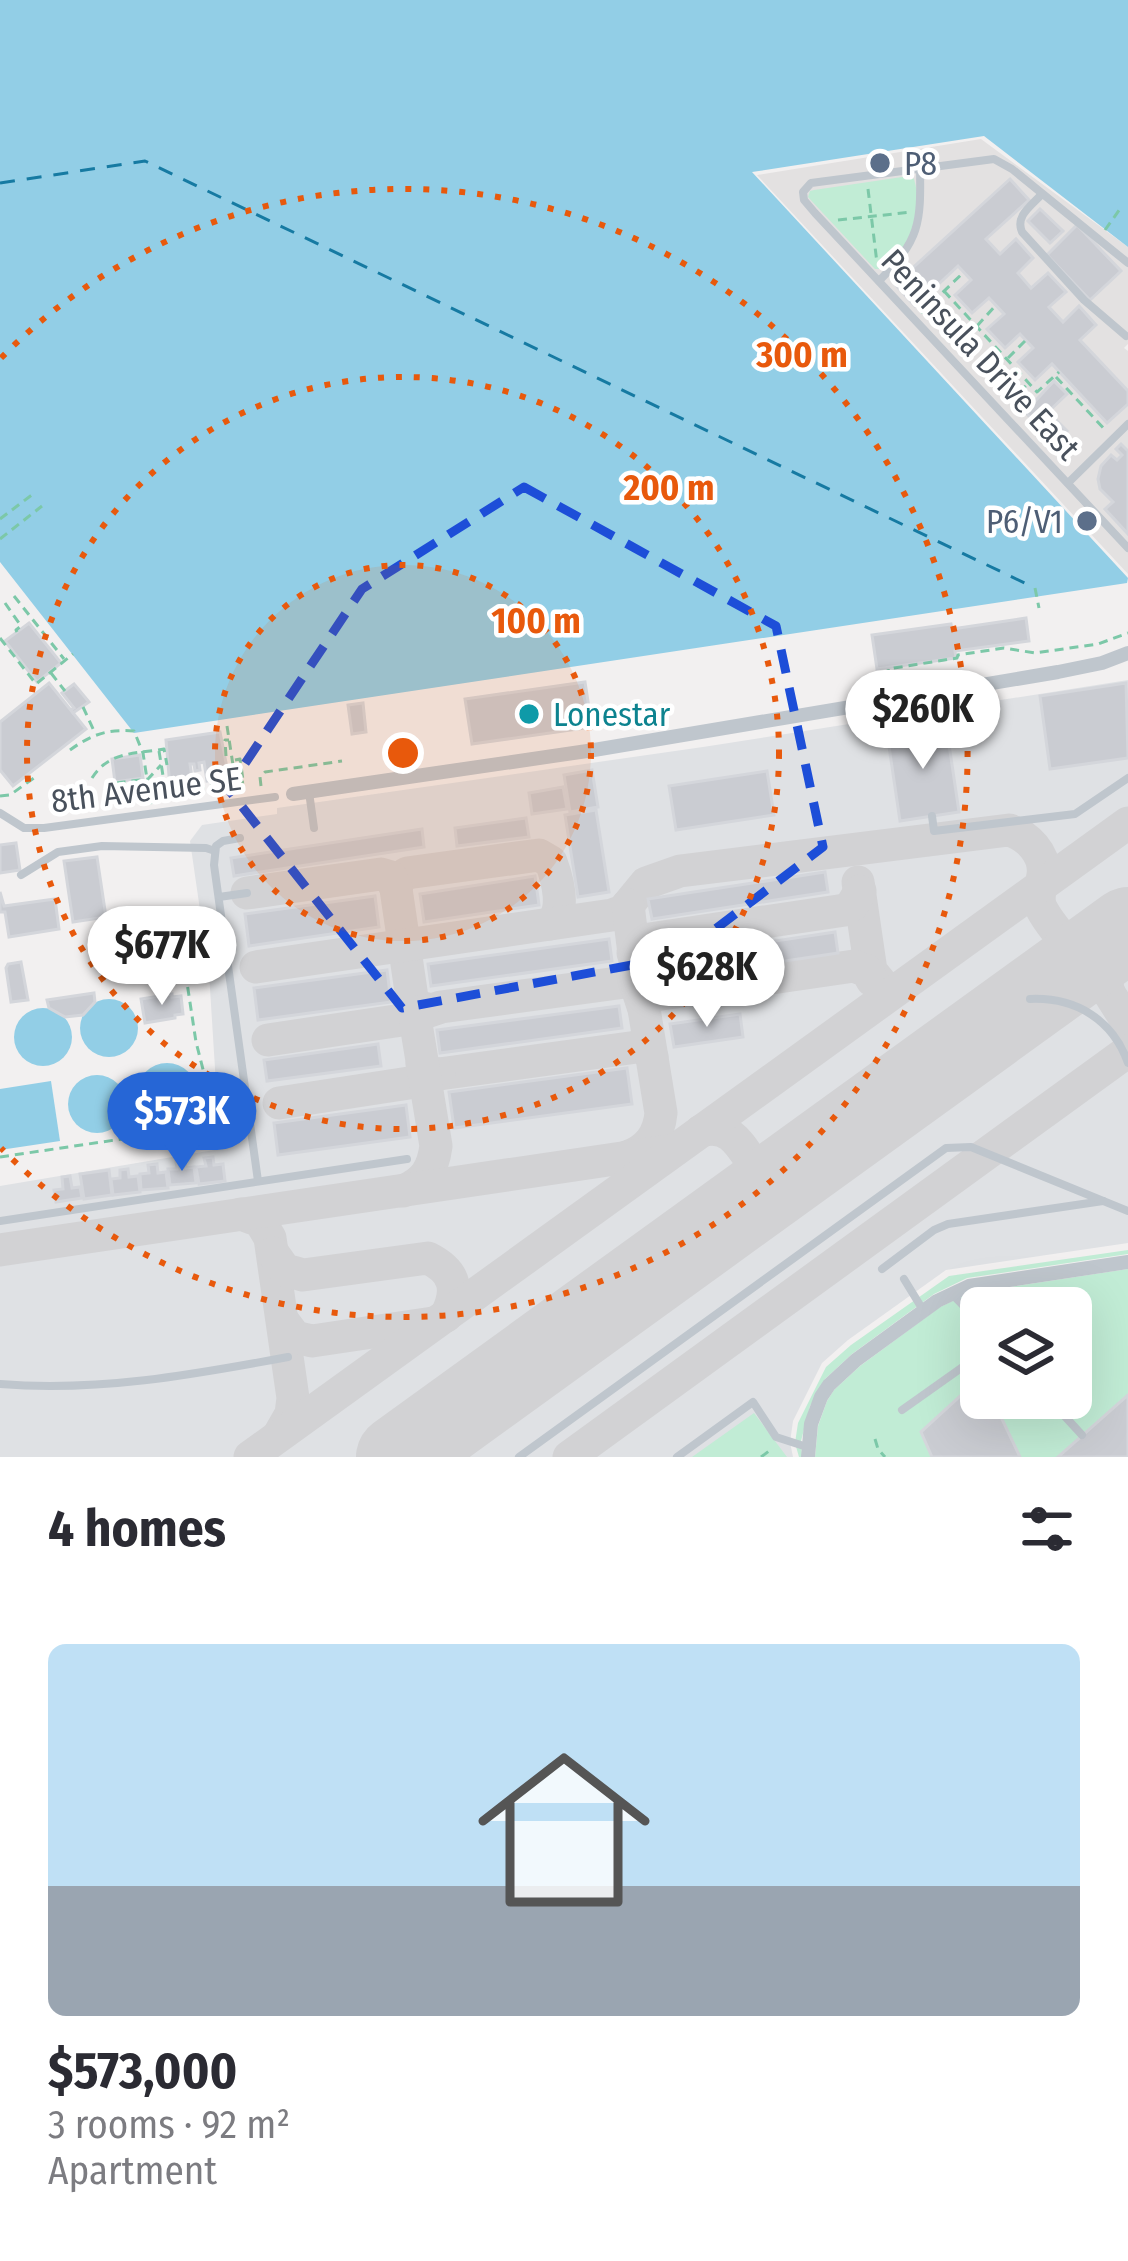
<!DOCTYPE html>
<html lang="en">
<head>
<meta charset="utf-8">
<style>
  body { margin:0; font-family:"Fira Sans Condensed",sans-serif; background:#f2f2f3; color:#2b2b33; height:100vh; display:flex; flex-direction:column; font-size:45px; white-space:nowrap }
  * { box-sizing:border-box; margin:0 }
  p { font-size:39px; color:#7c7c81 }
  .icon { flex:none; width:66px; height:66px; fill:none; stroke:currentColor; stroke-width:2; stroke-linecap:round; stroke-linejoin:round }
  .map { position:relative; height:1457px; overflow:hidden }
  .details { display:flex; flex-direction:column; background:#fff; flex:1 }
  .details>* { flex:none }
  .controls { position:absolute; left:960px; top:1287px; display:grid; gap:24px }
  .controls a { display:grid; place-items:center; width:132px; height:132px; border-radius:18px; background:#fff; box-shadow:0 12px 48px #0002; font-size:60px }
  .price { position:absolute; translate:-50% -102px; padding:0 27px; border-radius:42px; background:#fff; color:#222; font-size:39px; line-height:78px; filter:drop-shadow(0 3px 6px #0008) }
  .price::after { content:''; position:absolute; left:50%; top:72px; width:36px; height:27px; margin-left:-18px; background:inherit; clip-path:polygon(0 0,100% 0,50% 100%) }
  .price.selected { background:#2666d6; color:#fff }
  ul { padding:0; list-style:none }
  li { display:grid; align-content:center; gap:24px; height:636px; padding:0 48px }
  li span { display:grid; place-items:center; height:372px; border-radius:18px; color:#555 }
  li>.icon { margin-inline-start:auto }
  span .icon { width:216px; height:216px; fill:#fffc; stroke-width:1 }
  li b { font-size:51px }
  h2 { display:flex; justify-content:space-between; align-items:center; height:144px; padding:0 48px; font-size:51px }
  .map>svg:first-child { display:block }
  .education { fill:#e3e1e1 }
  .airport { fill:#dfe1e4 }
  .green { fill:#c1ecd5; fill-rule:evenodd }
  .water { fill:#92cee6 }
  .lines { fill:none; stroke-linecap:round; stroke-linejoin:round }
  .ferry { stroke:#167aa2; stroke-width:3; stroke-dasharray:15 12; stroke-linecap:butt }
  .taxiway { stroke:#d2d2d4; stroke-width:33 }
  .runway { stroke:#d2d2d4; stroke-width:84 }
  .building { fill:#caccd2; stroke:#d4d6db; stroke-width:3 }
  .path { stroke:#7cc8a8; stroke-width:3; stroke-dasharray:9 6; stroke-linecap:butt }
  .lane { stroke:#bfc6cd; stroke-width:8 }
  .street { stroke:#bfc6cd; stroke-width:14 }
  .marked { fill:none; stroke:#1d4ed8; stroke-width:9; stroke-dasharray:24 15; stroke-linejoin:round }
  .ring { fill:none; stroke:#e8590c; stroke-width:6; stroke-dasharray:6 12 }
  .service-dot { fill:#5c6f8a; stroke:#fff; stroke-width:4.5 }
  .culture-dot { fill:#0f9aa8; stroke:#fff; stroke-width:4.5 }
  .labels { text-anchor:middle; stroke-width:9; stroke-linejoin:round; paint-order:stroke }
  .service-label { font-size:33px; fill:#4e5e75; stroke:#fff; text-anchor:start }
  .street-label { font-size:33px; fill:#49515c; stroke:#fff }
  .culture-label { font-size:33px; fill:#0d838f; stroke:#fff; text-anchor:start }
  .centre { fill:#e8590c; stroke:#fff; stroke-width:6 }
  .ring-label { font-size:36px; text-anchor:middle; font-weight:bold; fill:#e8590c; stroke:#fff; stroke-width:9; stroke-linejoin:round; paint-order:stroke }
</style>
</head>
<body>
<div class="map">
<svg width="1128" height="1457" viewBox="0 0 1128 1457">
  <rect width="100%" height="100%" fill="#f2f0f0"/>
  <!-- education -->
  <polygon class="education" points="981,139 1128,247 1128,344 1124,348 1128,351 1128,574 757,175"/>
  <!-- airport -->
  <polygon class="airport" points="1128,680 1128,1243 946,1270 848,1340 822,1363 793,1421 790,1442 793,1457 0,1457 0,1186 220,1149 209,972 190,841 202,825 277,814 277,808 703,747"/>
  <!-- green -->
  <g class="green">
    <path d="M909,176L914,179C924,214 913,248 883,269H875L808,197L810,191L814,190Z"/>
    <polygon points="1128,1250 1128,1254 967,1278 934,1294 852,1354 825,1379 810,1406 801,1441 802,1457 799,1457 795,1443 798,1423 826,1367 851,1345 949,1276"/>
    <path d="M1128,1269V1457H815L818,1426L827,1401L834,1390L860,1366L940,1307L970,1293ZM981,1308H1071V1398H981Z"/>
    <polygon points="754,1413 787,1457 692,1457"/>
  </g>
  <!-- water -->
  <g class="water">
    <polygon points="0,0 1128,0 1128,247 984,136 752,172 1128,578 1127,583 134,733 0,562"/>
    <circle cx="109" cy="1028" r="29"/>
    <circle cx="43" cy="1037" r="29"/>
    <circle cx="167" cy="1093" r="30"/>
    <circle cx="97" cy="1104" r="29"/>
    <polygon points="51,1081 60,1141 0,1150 0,1089"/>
  </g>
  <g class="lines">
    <!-- ferry -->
    <polyline class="ferry" points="0,183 145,161 1035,588"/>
    <!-- taxiway -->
    <g class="taxiway">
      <polyline points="858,882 871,971 880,982"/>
      <path d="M396,889L398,880L407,873L539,855L551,862C558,881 566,911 550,924"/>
      <polyline points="247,893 381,874 391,877 396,889 412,998 416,1006 427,1009"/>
      <polyline points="633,953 637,943 643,940 845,910 852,905 860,891"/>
      <path d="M256,967L612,915L623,911L646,883L680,871L1009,830C1027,835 1046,854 1043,875C1042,885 1037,893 1040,905C1045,919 1060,934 1069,947"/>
      <path d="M1054,983C1075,972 1092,978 1109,993L1101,963L1108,944"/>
      <polyline points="1109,993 1128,1023"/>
      <polyline points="644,1009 648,1000 655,995 854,966 867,971 872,980"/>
      <polyline points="268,1040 402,1020 441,1007 625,982 633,976 635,968"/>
      <polyline points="422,1064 429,1073 439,1074 637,1047 647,1050 652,1057"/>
      <polyline points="279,1103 409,1083 439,1074"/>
      <path d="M701,1131C733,1122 742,1150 759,1172"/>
      <path d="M627,1157C648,1150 659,1135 661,1113L644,1009L639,994L628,905"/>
      <path d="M403,1191C425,1182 433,1169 436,1146L416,1024L422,1011"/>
      <path d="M739,1210C750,1199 763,1190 759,1172L771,1178L789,1174"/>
      <polyline points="241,1214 260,1221 270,1238 293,1398 291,1414 279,1435"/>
      <polyline points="0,1250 669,1151"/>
      <path d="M273,1253L285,1270L303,1275L428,1258C456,1272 459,1290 446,1316"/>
      <polyline points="283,1321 295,1337 312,1341 433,1323"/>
      <polyline points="250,1457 1128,823"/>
      <polyline points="569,1457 1128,1051"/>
    </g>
    <!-- runway -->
    <polyline class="runway" points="398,1457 1128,929"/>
  </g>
  <!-- building -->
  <g class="building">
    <polygon points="1010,179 1029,200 986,239 1000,254 1016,239 1033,258 1018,273 1031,288 1048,273 1066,292 1049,307 1063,322 1079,306 1096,325 1080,340 1128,391 1128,404 1107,423 1052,364 1035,380 1018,362 1033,348 1020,334 1005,348 987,329 1004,314 989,298 972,313 955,295 971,280 958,266 915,306 895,284"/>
    <polygon points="1040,209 1063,231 1050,243 1028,221"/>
    <polygon points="1077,225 1121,271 1090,300 1047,255"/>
    <polygon points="1054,381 1067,394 1048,412 1067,431 1055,443 1025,412"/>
    <polygon points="1121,444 1128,451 1128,534 1105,509 1113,502 1100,489 1098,479 1101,466 1111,455 1117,460 1122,455 1116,449"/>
    <polygon points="1026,618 1029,641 955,651 956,658 877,669 872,635 951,624 952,629"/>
    <polygon points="29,623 61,663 37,682 5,641"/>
    <polygon points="585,682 592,727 472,744 465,699"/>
    <polygon points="49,683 86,729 13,786 0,770 0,722"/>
    <polygon points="1126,683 1128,758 1050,769 1040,696"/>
    <polygon points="74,684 89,702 73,713 71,710 74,708 62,693"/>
    <polygon points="363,703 366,732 352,734 348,705"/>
    <polygon points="946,724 959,812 900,821 887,733"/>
    <polygon points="220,732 229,778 207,781 204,762 199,763 200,770 195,771 194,764 190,764 193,784 170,787 166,740"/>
    <polygon points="140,755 143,778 115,782 112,759"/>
    <polygon points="592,770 598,807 570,812 564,775"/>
    <polygon points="767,771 774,815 676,830 669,786"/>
    <polygon points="563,787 567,809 532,814 529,793"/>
    <polygon points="596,810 609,892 578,897 565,815"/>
    <polygon points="526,818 529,837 457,846 455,828"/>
    <polygon points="422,829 424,847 234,876 231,858"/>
    <polygon points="16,843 20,870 0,873 0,845"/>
    <polygon points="97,857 106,917 73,922 64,861"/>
    <polygon points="825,872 828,892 652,919 648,899"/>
    <polygon points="535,876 539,905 424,922 420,894"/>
    <polygon points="0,892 4,906 55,899 59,929 9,937 5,912 0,912"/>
    <polygon points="375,896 379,927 249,946 245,914"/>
    <polygon points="835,932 838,953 660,980 657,959"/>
    <polygon points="609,939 612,961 431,986 428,964"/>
    <polygon points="21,962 28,1000 11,1002 6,968 8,964"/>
    <polygon points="387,970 391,1002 258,1020 254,988"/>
    <polygon points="94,993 95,1002 83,1015 65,1017 49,1008 47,1000"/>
    <polygon points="172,994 172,997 181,996 183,1014 175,1015 175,1018 145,1023 141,999"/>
    <polygon points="619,1006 622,1028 440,1053 437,1030"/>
    <polygon points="740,1014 743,1037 674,1047 670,1024"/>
    <polygon points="378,1044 381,1066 267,1081 264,1060"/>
    <polygon points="627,1068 632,1104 454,1128 449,1092"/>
    <polygon points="406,1105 410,1137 278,1155 274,1123"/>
    <polygon points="235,1106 237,1141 224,1142 221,1108"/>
    <polygon points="213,1157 214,1165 223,1164 225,1181 199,1184 196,1167 206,1166 204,1158"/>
    <polygon points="185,1160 186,1168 194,1167 196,1183 170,1185 168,1169 177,1169 176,1161"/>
    <polygon points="157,1164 158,1173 166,1172 168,1188 141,1190 140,1174 149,1173 148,1165"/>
    <polygon points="128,1169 129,1177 138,1176 140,1192 113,1195 111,1179 120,1178 120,1170"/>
    <polygon points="109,1170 112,1195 84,1199 80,1174"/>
    <polygon points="70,1176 72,1188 80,1187 82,1198 56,1202 54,1190 63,1189 62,1177"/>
    <polygon points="981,1377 981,1398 992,1398 1020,1457 932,1457 921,1432"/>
    <polygon points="1128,1395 1128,1457 1058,1457"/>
  </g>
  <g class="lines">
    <!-- path -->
    <g class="path">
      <polyline points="868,189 877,263"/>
      <polyline points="838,220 912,212"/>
      <polyline points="1105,230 1120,209"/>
      <polyline points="944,291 1037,392 1059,372"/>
      <polyline points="921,313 964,272"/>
      <polyline points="977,326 996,305"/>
      <polyline points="1008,358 1026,340"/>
      <polyline points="1056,377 1107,432"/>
      <polyline points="1008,402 1028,384"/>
      <polyline points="0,519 33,494"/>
      <polyline points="0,539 42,506"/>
      <polyline points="1035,588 1039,608"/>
      <polyline points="14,596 64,659"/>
      <polyline points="5,603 21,626 16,630 17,632"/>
      <polyline points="0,638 36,684 73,654"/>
      <polyline points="51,673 65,691"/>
      <polyline points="890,678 888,669 957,658 958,655 1004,648 1035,653 1098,644 1128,633"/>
      <polyline points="83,707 95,733"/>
      <polyline points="227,726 233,765 228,770 242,781"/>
      <path d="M70,750C92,734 108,729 134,731L143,753L151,805"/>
      <polyline points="159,751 165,788"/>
      <polyline points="226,756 225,740 229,740"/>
      <polyline points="235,760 240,759 243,780"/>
      <path d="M92,778C109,751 135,754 164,749L167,765"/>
      <polyline points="261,786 260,777 265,772 342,761"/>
      <polyline points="104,791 116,783 148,779 161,765"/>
      <polyline points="151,793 244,782"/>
      <polyline points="0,796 10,795 38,775"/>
      <polyline points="0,1157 156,1134 175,1131 194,1122 205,1107 208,1089 196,1042 179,930"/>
      <polyline points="1028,1398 1040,1412"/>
      <polyline points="875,1439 878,1449 885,1457"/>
      <polyline points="761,1457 773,1448"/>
    </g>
    <!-- lane -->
    <g class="lane">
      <path d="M1041,195C1031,206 1015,216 1022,232L1084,300L1126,336"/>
      <polyline points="1128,263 1012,169 994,159 811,183 803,192 804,200 815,213 1128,548"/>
      <path d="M879,281C920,239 921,225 920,167"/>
      <polyline points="1068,483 1128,424"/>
      <polyline points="309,792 314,828"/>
      <polyline points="0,813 24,828 44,828 275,797"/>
      <polyline points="932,816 934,831 1075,814 1128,778"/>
      <polyline points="240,838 223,841 216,846 214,865 258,1181"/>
      <polyline points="21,875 58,852 102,846 206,848 215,851"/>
      <polyline points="219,897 247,893"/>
      <path d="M1030,999C1076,997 1113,1020 1128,1063"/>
      <polyline points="0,1221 407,1159"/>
      <polyline points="882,1269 934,1230 948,1224 1103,1201"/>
      <polyline points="904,1279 923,1310"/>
      <polyline points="952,1294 981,1324"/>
      <path d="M0,1384C97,1392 192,1375 288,1357"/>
      <polyline points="1048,1398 1082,1435"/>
      <polyline points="902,1410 981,1354"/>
      <polyline points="519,1457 946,1148 971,1147 1128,1211"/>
      <polyline points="677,1457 753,1402 776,1437 807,1447"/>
    </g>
    <!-- street -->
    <g class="street">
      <polyline points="293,794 594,750 1058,672 1102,663 1128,653"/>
      <polyline points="808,1457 811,1424 821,1397 829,1385 856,1360 937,1301 969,1286 1128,1262"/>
    </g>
  </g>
  <!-- marked area -->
  <path class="marked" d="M524,487L776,626L823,847L680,956L402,1008L228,789L362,589Z"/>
  <!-- distance rings -->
  <circle cx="403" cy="753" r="188" fill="#e8590c" fill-opacity=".12"/>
  <g class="ring">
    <circle cx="403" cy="753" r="188"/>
    <circle cx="403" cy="753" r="376"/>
    <path d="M1 358A564 564 0 1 1 1 1148"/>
  </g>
  <!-- markers -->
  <g class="service-dot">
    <circle cx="880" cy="163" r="12"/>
    <circle cx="1087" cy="521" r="12"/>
  </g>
  <circle class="culture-dot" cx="529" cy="714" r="12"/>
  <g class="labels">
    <!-- service labels -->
    <g class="service-label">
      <text x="904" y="175">P8</text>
      <text x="1063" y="533" text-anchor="end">P6/V1</text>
    </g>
    <!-- street labels -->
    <g class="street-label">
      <text transform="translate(981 354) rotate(47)" y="12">Peninsula Drive East</text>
      <text transform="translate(146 789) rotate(-7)" y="12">8th Avenue SE</text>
    </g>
    <!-- culture labels -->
    <g class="culture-label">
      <text x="553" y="726">Lonestar</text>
    </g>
  </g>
  <circle cx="403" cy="753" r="18" class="centre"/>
  <g class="ring-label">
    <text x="802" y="367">300 m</text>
    <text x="669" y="500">200 m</text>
    <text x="536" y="633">100 m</text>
  </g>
</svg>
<div class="controls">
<a><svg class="icon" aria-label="layers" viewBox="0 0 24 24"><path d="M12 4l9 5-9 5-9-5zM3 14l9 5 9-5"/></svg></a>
</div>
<b class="price" style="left:923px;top:772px">$260K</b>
<b class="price" style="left:162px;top:1008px">$677K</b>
<b class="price" style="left:707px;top:1030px">$628K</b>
<b class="price selected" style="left:182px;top:1174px">$573K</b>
</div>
<section class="details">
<h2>4 homes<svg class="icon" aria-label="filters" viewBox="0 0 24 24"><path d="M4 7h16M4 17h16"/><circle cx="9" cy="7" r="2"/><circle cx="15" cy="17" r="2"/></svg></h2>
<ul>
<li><span style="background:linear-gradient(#bfe0f5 65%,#9aa5b1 0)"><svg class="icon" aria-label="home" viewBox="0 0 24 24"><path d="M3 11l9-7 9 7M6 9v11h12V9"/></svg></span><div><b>$573,000</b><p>3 rooms · 92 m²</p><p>Apartment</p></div></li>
</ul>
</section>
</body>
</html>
